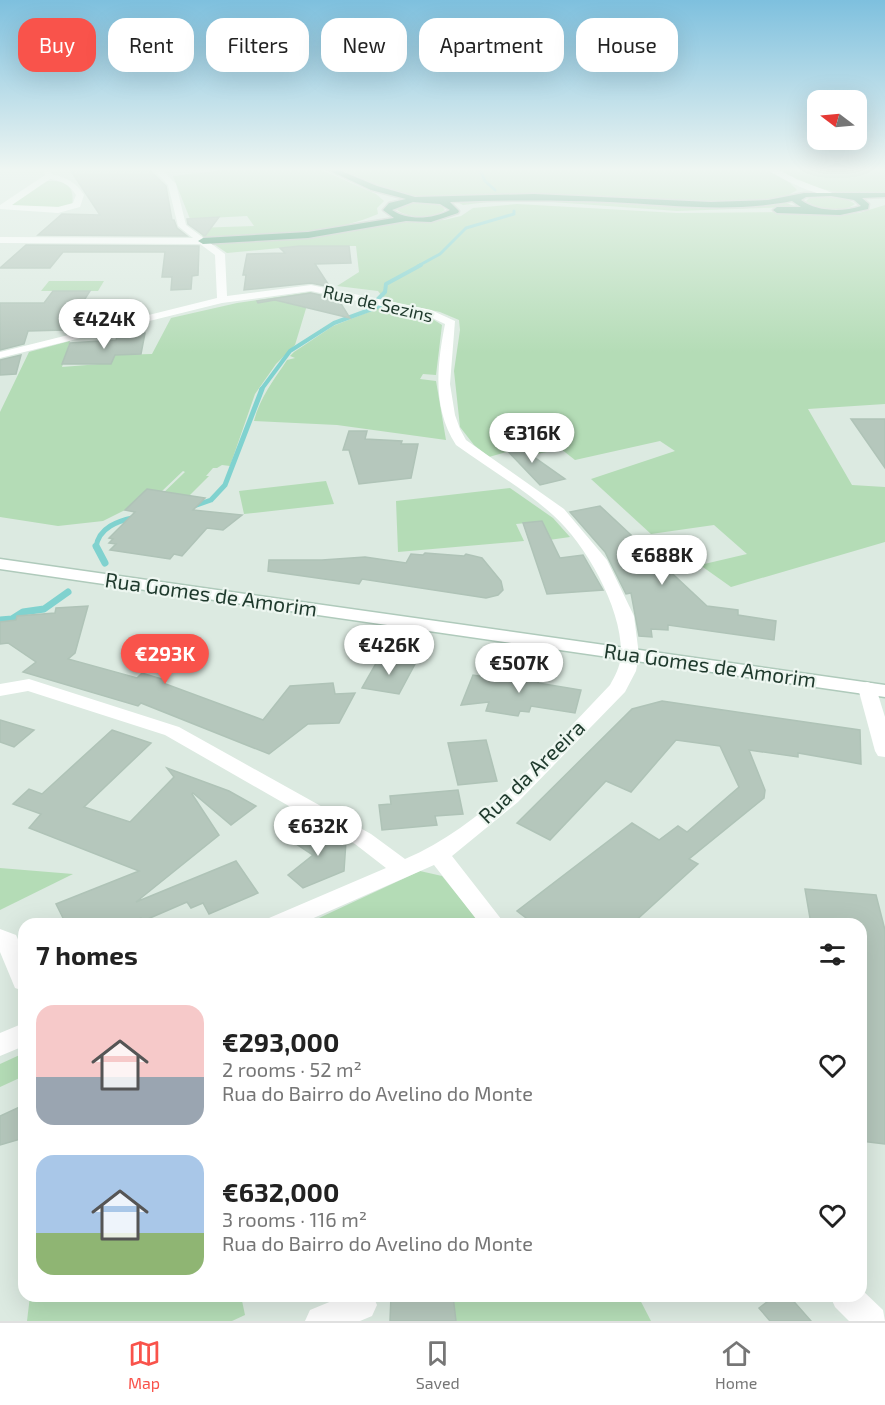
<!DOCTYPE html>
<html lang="en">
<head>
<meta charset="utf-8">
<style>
  body { margin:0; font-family:"Exo 2",sans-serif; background:#f6f6f6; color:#222; height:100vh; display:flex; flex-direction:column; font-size:22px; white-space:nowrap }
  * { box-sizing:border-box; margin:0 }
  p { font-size:20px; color:#767676 }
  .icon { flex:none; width:33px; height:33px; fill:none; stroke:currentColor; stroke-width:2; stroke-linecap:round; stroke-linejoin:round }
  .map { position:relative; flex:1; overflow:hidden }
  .side { position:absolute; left:18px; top:918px; width:849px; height:384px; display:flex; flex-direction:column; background:#fff; border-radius:18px; box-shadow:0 6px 24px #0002 }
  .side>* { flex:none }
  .top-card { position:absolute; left:18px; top:18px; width:849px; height:54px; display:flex; gap:12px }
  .needle { width:39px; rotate:286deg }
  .controls { position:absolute; left:807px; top:90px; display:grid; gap:12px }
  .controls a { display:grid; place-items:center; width:60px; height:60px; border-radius:12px; background:#fff; box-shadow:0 6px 24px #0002; font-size:30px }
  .price { position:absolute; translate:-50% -51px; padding:0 14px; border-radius:21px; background:#fff; color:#222; font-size:20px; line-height:39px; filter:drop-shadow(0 2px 3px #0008) }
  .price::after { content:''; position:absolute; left:50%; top:36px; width:18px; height:14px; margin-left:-9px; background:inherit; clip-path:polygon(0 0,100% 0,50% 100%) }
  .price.selected { background:#f9534b; color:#fff }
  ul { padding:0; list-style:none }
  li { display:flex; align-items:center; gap:18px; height:150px; padding:0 18px }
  li span { display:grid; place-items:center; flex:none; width:168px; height:120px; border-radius:18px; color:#555 }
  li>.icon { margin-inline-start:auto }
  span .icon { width:72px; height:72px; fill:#fffc; stroke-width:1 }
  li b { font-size:26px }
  h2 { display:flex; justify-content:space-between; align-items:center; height:72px; padding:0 18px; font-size:26px }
  .tag { padding:0 21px; border-radius:18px; background:#fff; box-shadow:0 6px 24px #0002; font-size:21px; line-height:54px }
  .tag.selected { background:#f9534b; color:#fff }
  .dock { display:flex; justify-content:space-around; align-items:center; height:84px; border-top:2px solid #e0e0e0; background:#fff; font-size:16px; color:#767676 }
  .dock a { display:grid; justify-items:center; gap:3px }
  .dock .selected { color:#f9534b }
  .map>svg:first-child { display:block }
  .green { fill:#b4dcb6 }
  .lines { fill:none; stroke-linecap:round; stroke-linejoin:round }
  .stream-far3 { stroke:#80d2cf; stroke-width:3 }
  .stream-far2 { stroke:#80d2cf; stroke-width:4 }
  .stream-far1 { stroke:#80d2cf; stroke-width:5 }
  .stream { stroke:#80d2cf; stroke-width:7 }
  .building { fill:#b5c7bc; stroke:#afc3b7; stroke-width:1.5 }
  .secondary-casing { stroke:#afcabb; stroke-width:3 }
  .primary-casing { stroke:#c0c8c4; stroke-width:3 }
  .minor { fill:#fff; fill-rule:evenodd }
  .tertiary { fill:#fff; fill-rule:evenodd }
  .secondary { fill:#fff; fill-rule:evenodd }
  .primary { fill:#5ea283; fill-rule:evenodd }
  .labels { text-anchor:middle; stroke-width:4.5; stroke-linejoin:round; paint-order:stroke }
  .far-street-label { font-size:18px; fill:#1e392c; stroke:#edf6f0 }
  .street-label { font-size:21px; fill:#1e392c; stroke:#edf6f0 }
</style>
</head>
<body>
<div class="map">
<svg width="885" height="1321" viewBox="0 0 885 1321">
  <rect width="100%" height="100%" fill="#dceae1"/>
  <!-- green -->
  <g class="green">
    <path d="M223,168H317L376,194L384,201L377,208L378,214C324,237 264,235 206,239L194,228L254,226L247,216L190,219L173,176L224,170Z"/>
    <polygon points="336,168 764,168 790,183 797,190 782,199 747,202 442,198 411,197 396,193"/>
    <path d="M776,168H885V193C835,194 820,193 776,168Z"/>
    <path d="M48,181C66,180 75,186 72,205L66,207L10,206L42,182Z"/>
    <path d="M831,196L845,198L855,204C844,213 818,210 806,201L811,197Z"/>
    <polygon points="557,199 684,207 787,203 795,207 677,211 538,201 497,201 463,205 457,202"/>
    <path d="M419,202L441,205L445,210C433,219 409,219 397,210L405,204Z"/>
    <polygon points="517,204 677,213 804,212 840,214 859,213 885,205 885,404 808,409 852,485 885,487 885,542 731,587 700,565 747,554 714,525 651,534 591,479 675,451 660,441 575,460 561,449 518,458 510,451 489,457 474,445 460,427 454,371 460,330 459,320 440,312 385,300 378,291 337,286 359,272 356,246 300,246 227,253 211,242 316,237 402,221 444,220 461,216 473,208"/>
    <polygon points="49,281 104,281 98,291 41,291"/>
    <polygon points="311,292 295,345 276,364 255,394 230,466 222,465 217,468 213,468 206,476 209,476 189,496 158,498 185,472 183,471 161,492 147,489 125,510 103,521 58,526 0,517 0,412 29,352 70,341 62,367 100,364 115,355 152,354 171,318 237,303"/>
    <path d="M384,306L431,318L442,325L436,375L423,374L420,379L436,381L446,440L337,425L254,421C260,397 274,380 287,360L295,358L290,356L294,352L333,326Z"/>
    <polygon points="326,481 334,504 244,514 239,491"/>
    <polygon points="510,488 553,518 570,537 549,540 537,522 516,524 524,541 398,552 396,501"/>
    <polygon points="0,868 73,874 0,910"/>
    <polygon points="420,871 442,876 481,924 306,924"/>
    <polygon points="24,1053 24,1076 0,1087 0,1064"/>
    <polygon points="30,1296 241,1296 245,1315 232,1321 27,1321"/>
    <polygon points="453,1296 638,1296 651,1321 456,1321"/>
  </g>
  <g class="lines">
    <!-- stream-far3 -->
    <g class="stream-far3">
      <polyline points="479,168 485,181 495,190"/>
      <polyline points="418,266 440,254 466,228 514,214 514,211"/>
    </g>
    <!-- stream-far2 -->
    <g class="stream-far2">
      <polyline points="378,299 385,292 386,284 421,265"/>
      <polyline points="261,390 290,351 334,323 380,306"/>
    </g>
    <!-- stream-far1 -->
    <g class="stream-far1">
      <polyline points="188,508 211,500 225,485 262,389"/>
      <path d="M96,547C99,527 118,521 136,517"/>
    </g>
    <!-- stream -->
    <g class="stream">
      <polyline points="96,546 105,563"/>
      <polyline points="0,620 12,619 23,612 44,609 68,592"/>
    </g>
  </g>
  <!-- building -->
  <g class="building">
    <polygon points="69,168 147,168 166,186 172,220 174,220 177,228 187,236 38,235 62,214 100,215"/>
    <polygon points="219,217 205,236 188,224 187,219"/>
    <polygon points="26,245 199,246 198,275 192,276 191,289 171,290 172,277 162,277 165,252 63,252 50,268 0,268"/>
    <polygon points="300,246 349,246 351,263 315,264 330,287 311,283 244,290 246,275 243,275 247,254 285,253 280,248"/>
    <polygon points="53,291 90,291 65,330 28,331 24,344 0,350 0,303 44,303"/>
    <polygon points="311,293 338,299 350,318 275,300 258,303 257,301"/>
    <polygon points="145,333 141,354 115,355 111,364 62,364 70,343 116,340 118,334"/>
    <polygon points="21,355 16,374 0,375 0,360"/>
    <polygon points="851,419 885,419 885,468"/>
    <polygon points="349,431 367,431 365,439 402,441 401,444 418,444 411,478 359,484 349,450 343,450"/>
    <polygon points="507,438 565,479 540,485 501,444"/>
    <polygon points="147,489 205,498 193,510 242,515 223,530 207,528 182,556 174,554 170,559 110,550 116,544 109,543 113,539 109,538 135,512 125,510"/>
    <polygon points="600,506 707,606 738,610 738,615 776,621 774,640 668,625 668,630 651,629 652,637 639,636 631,593 626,594 605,552 570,512"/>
    <polygon points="542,521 560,558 583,555 603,590 547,594 523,523"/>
    <polygon points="425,553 464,556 466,554 482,558 501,581 503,590 498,595 486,598 362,579 359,584 268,571 269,560 322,560 365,557 406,563 411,554 423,555"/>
    <polygon points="88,606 75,653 68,659 137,678 142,673 165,680 163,683 263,720 290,686 333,683 335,694 355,693 339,723 308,724 269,754 141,703 138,706 23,672 36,662 8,643 0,644 0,622 16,620 17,616 55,613 56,608"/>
    <polygon points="379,658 415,664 399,694 362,688"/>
    <polygon points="500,671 540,677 538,683 581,690 575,713 531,706 529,712 520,711 518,716 486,711 489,702 461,705 473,675 498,679"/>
    <polygon points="662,701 860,730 861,764 798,753 798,757 749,750 765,790 764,798 689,859 698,864 632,924 534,924 517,911 632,823 659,840 678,826 687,832 739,787 720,746 676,740 631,792 606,781 550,840 517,823 632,709"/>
    <polygon points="0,720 34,730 14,747 0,742"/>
    <polygon points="112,730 151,743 84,807 130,822 174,777 167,768 229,791 256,806 231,825 193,793 192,794 219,835 136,902 236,861 258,893 209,914 203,903 191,908 187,902 143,921 141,918 127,924 66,924 56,904 139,871 29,828 41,814 13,804 29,789 42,794"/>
    <polygon points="486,740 497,781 458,785 448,743"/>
    <polygon points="458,790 463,814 435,816 437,825 382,830 379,805 391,804 390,796"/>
    <polygon points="304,825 331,842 337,837 346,841 344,871 303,888 288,875 313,855 287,838"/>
    <polygon points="805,889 876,895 885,930 885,1144 861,1141 861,924 811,924"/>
    <polygon points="24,1105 24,1138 0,1145 0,1116"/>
    <polygon points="391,1296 453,1296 456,1321 390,1321"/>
    <polygon points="775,1296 789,1296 811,1321 770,1321 759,1308"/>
  </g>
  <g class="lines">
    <defs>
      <polygon id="secondary" points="0,559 885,685 885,697 0,569"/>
      <path id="primary" d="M324,168H334L377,186L415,197L534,194L711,202L768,200L804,193H885V197L862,198L869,204L868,209L840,215L777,213L773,210L777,207H801L792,201C732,213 670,205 610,202C556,200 503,200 450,202L459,211L458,213L431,222L406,221L308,238L203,244L198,241L203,238L308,232L394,218L383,210L389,203L406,199L371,190ZM831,196L854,200L861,206C843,212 817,212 801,200L806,197ZM413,202L440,204L450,210C433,219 408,221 392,210Z"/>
    </defs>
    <!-- secondary casing -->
    <use href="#secondary" class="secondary-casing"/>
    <!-- primary casing -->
    <use href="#primary" class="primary-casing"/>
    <!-- minor -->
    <g class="minor">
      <path d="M41,168H49L52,174C67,178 76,182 84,195L80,207L58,213L0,209V205L45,175ZM50,179C62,181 70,185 76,195L73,203L58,207L12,205Z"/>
      <path d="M152,168H160L176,184L186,225L225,254L227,296L311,285L431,310L455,321L450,384L455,415L460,429L466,440L564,509L607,560L634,616L639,655L636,671L625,692L518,802L452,856L505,924H480L434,865L300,924H265L269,918L386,868L355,844L165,735L28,691L0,696V684L29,679L179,727L371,834L405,859C487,824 549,748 610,685C615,676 620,667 621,655C623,610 586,544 553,515C524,489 488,468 456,445C432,408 437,365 445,324L428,316L311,291L222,303L0,358V352L217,298L215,255L200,244L0,243V237L193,238L178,226L168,185Z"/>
      <polygon points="0,929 16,935 24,952 24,991 15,988 0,952"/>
      <polygon points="24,1023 24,1046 0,1056 0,1033"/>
      <polygon points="861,1289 883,1310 885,1321 849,1321 835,1307 830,1296 861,1296"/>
      <polygon points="344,1296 373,1296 377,1305 372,1316 360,1321 305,1321 310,1310"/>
    </g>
    <!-- tertiary -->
    <g class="tertiary">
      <path d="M766,168H775L796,179L835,194C825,201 776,177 766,168Z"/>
      <polygon points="867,682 874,684 876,688 885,717 885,757 878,756 875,751 858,688 860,684"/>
    </g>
    <!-- secondary -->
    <use href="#secondary" class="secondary"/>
    <!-- primary -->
    <use href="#primary" class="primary"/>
  </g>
  <!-- sky -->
  <linearGradient id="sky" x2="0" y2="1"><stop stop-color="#7ec0de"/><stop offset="0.48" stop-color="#eff6f2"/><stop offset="1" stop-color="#eff6f2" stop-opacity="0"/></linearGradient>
  <rect width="885" height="353" fill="url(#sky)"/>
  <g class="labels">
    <!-- far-street labels -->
    <g class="far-street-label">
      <text transform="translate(378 304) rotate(13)" y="6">Rua de Sezins</text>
    </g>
    <!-- street labels -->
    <g class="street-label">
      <text transform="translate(211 595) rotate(8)" y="7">Rua Gomes de Amorim</text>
      <text transform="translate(710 666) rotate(8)" y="7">Rua Gomes de Amorim</text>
      <text transform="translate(532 772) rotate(-44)" y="7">Rua da Areeira</text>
    </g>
  </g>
</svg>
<div class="controls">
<a><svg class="needle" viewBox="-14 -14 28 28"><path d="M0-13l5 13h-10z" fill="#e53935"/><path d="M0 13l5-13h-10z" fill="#767676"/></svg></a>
</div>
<b class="price" style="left:104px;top:350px">€424K</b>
<b class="price" style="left:532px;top:464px">€316K</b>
<b class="price" style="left:662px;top:586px">€688K</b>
<b class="price" style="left:389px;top:676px">€426K</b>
<b class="price selected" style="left:165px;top:685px">€293K</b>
<b class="price" style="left:519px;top:694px">€507K</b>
<b class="price" style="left:318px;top:857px">€632K</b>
<div class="top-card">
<a class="tag selected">Buy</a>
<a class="tag">Rent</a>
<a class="tag">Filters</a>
<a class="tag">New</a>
<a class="tag">Apartment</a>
<a class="tag">House</a>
</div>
<section class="side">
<h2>7 homes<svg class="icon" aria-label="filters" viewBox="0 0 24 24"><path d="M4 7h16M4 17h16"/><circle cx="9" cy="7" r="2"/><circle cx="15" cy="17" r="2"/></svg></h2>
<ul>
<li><span style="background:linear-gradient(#f6c9c9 60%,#9aa5b1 0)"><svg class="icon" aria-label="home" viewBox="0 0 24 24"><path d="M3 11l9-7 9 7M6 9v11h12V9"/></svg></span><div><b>€293,000</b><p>2 rooms · 52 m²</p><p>Rua do Bairro do Avelino do Monte</p></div><svg class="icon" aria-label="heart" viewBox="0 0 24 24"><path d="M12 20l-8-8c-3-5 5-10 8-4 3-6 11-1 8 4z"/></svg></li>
<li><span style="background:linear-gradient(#a9c7e8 65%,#8fb573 0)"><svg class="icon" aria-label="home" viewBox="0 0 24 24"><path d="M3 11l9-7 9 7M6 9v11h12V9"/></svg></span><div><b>€632,000</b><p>3 rooms · 116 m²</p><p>Rua do Bairro do Avelino do Monte</p></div><svg class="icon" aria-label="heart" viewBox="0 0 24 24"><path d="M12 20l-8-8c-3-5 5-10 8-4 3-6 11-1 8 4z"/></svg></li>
</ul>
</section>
</div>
<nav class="dock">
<a class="selected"><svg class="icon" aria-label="map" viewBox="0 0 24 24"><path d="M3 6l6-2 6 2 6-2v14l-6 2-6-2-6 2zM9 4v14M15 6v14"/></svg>Map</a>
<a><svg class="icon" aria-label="saved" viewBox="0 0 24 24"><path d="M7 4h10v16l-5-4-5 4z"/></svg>Saved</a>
<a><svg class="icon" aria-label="home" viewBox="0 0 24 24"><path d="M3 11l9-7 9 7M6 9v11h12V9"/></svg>Home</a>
</nav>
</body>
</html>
